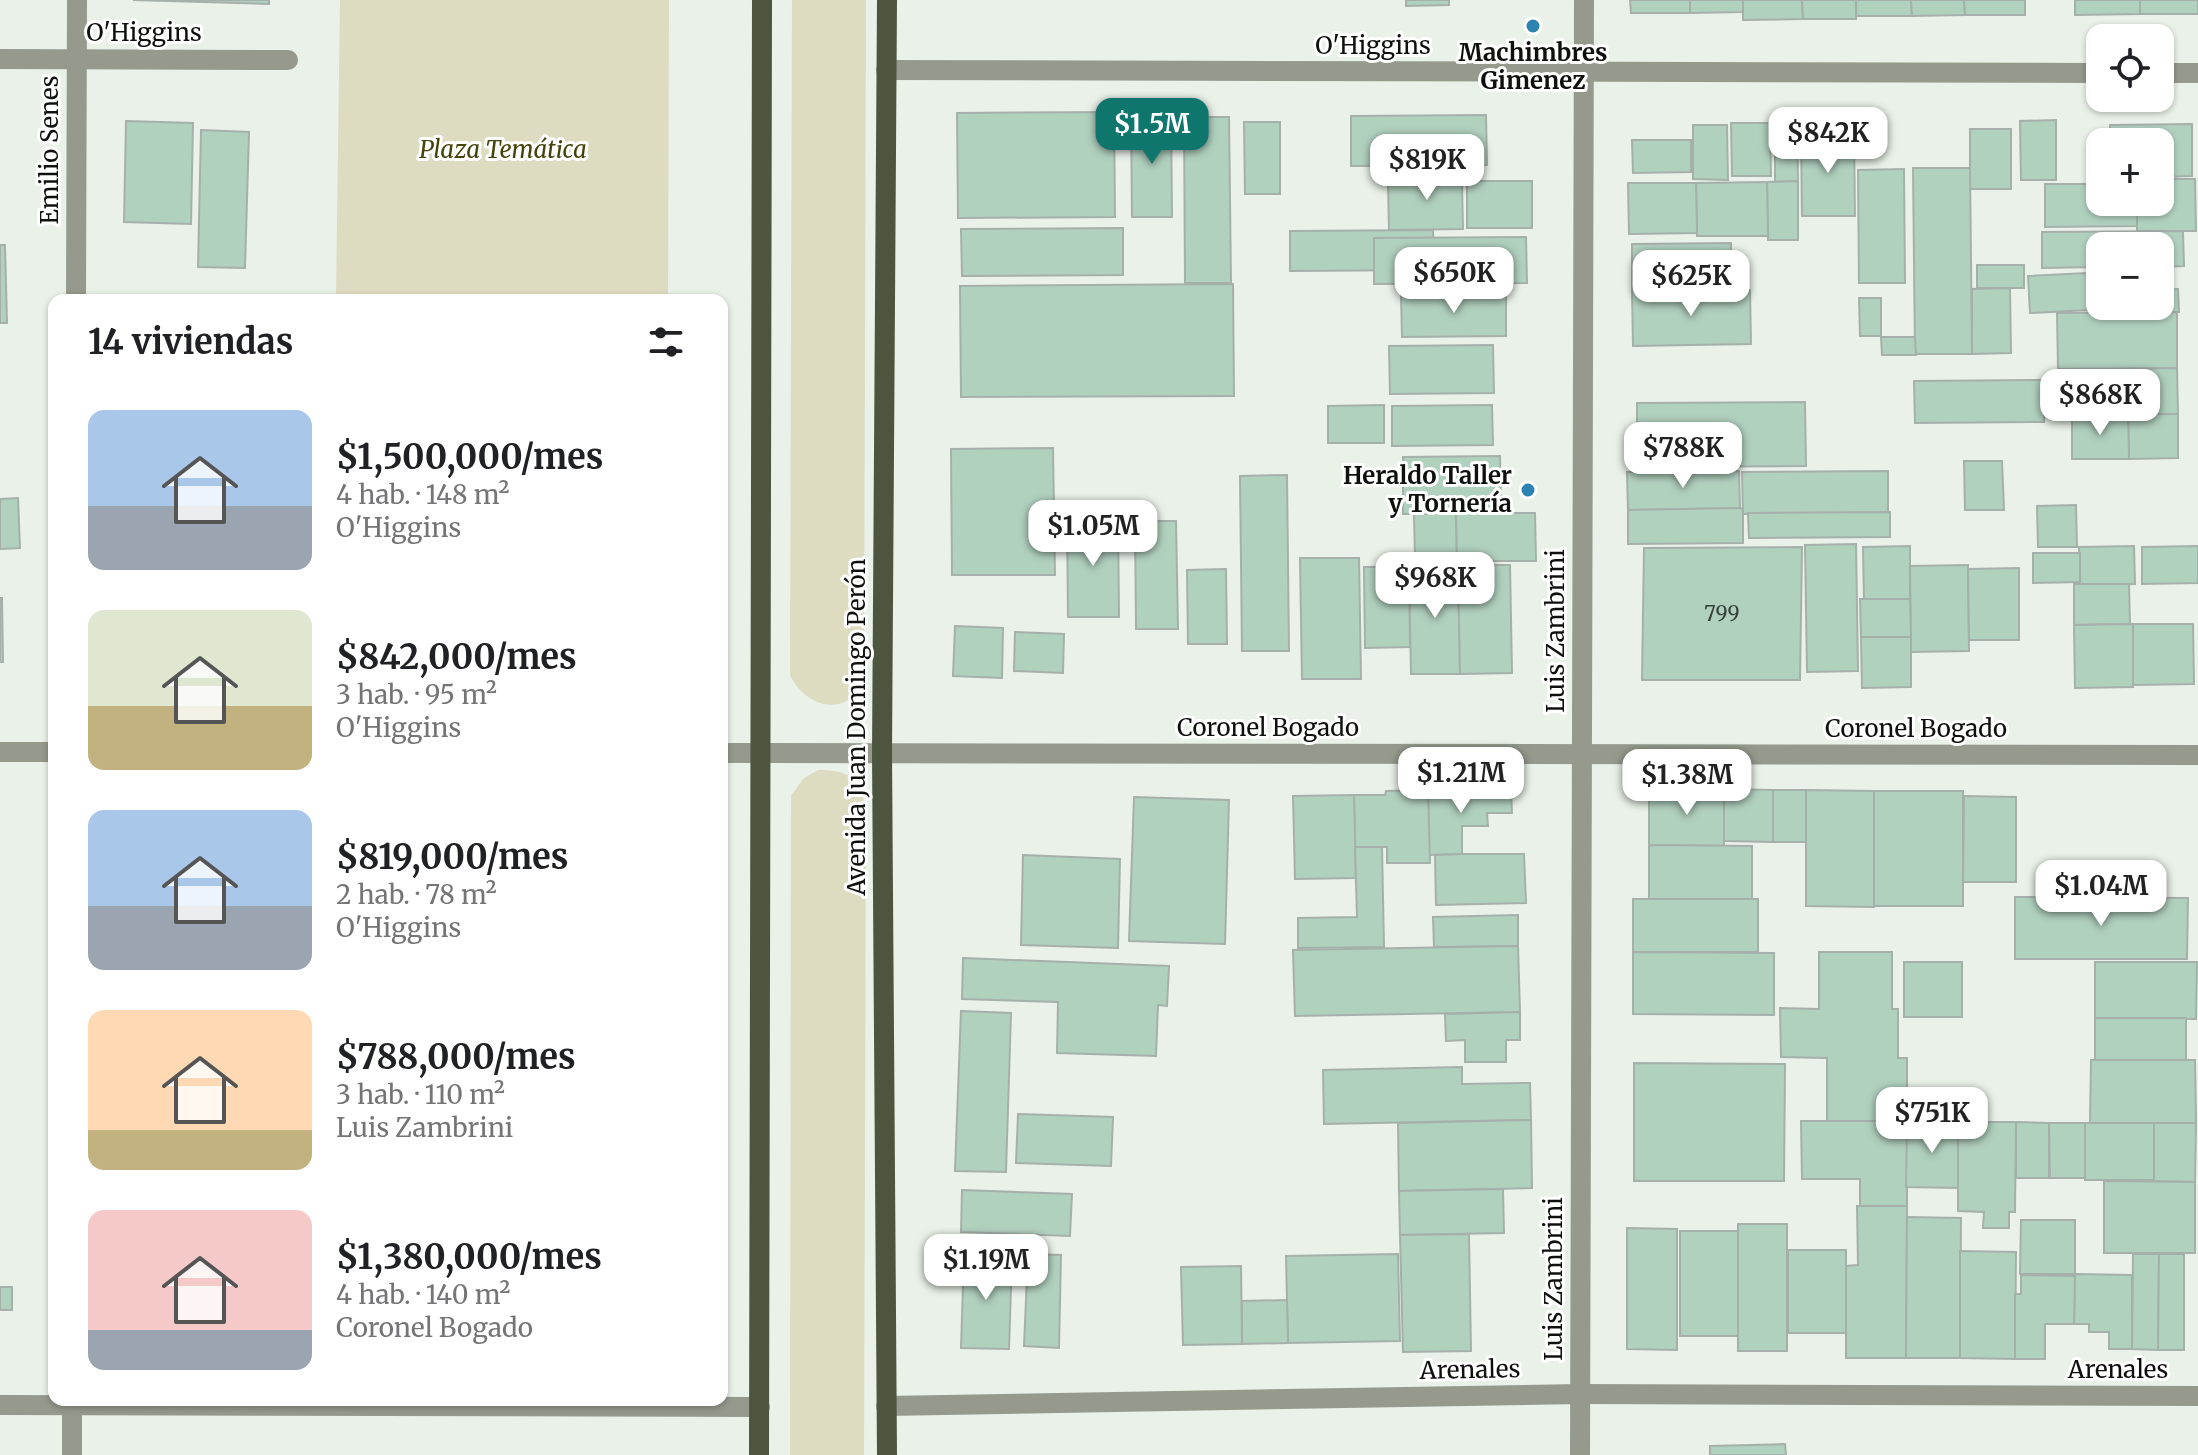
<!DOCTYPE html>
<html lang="es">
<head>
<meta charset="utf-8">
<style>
  body { margin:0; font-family:Merriweather,serif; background:#f6f6f6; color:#202124; height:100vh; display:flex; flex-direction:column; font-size:30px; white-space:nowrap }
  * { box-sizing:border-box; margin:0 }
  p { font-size:26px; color:#757577 }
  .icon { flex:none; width:44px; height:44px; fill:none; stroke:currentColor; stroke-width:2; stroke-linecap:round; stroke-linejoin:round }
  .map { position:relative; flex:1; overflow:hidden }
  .panel { position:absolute; left:48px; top:294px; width:680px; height:1112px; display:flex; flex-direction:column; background:#fff; border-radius:16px; box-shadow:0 2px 6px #0004 }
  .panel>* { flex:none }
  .fabs { position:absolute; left:2086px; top:24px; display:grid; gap:16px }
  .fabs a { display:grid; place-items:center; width:88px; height:88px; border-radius:16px; background:#fff; box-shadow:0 2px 6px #0004; font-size:40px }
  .price { position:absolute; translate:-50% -68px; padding:0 18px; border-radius:16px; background:#fff; color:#222; font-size:26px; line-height:52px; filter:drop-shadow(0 2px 4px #0008) }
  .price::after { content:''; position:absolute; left:50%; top:48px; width:24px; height:18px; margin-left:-12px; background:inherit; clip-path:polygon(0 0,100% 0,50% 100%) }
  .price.current { background:#0f766e; color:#fff }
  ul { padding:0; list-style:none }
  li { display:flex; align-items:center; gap:24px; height:200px; padding:0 40px }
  li span { display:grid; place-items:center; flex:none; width:224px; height:160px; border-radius:16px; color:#555 }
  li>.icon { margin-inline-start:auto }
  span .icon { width:96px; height:96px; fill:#fffc; stroke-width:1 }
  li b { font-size:34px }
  h2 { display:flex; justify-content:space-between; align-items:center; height:96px; padding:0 40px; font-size:34px }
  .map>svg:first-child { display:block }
  .green { fill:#dddbc0 }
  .building { fill:#b1d1bf; stroke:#a6b0aa; stroke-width:2 }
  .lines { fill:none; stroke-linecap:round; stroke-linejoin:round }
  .minor { stroke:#959a8d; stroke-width:20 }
  .primary { stroke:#4e553f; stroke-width:20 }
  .poi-dot { fill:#2c83b2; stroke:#fff; stroke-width:3 }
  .labels { text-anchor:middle; stroke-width:6; stroke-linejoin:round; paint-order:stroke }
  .number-label { font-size:20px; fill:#37403a }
  .street-label { font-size:24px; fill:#0e100d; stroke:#fff }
  .poi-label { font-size:24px; font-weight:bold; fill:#0e100d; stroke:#fff }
  .park-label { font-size:24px; font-style:italic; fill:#47420a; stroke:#fff }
</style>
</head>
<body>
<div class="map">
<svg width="2198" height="1455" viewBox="0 0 2198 1455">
  <rect width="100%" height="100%" fill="#e9f1e8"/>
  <!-- green -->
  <g class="green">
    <polygon points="340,0 669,0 668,300 336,300"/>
    <path d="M792,0H866L864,670C858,718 808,713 790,675Z"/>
    <path d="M818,770C849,770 860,778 866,809L864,1455H790L791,796L803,779Z"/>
  </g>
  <!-- building -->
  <g class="building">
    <polygon points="133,0 269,0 269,4"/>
    <polygon points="1406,0 1449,0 1449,5 1406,6"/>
    <polygon points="1630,0 1690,0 1690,13 1631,13"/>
    <polygon points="1690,0 1743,0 1743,12 1690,13"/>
    <polygon points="1743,0 1802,0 1803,19 1743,20"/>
    <polygon points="1802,0 1856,0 1856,19 1803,19"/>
    <polygon points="1856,0 1911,0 1912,16 1856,16"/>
    <polygon points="1911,0 1964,0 1965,15 1912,16"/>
    <polygon points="1964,0 2025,0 2025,15 1965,15"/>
    <polygon points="2075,0 2140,0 2140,14 2075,15"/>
    <rect x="2140" y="0" width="58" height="14"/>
    <polygon points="1114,112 1115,217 958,218 957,113"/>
    <polygon points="1171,115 1172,217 1132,217 1131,116"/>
    <polygon points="1486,115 1487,165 1351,166 1351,116"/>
    <polygon points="1184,117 1229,117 1231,283 1185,283"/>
    <polygon points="2056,120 2056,180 2021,180 2020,121"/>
    <polygon points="126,121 193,123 191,224 124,222"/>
    <polygon points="1244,122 1280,122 1280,194 1245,194"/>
    <polygon points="1731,123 1770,123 1771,176 1732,176"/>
    <polygon points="2192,124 2192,176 2160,177 2160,142 2110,142 2110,125"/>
    <polygon points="1693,125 1727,125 1728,180 1693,179"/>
    <rect x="1970" y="129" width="41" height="60"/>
    <polygon points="201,130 249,132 245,268 198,267"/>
    <polygon points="1797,130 1798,181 1775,182 1775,131"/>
    <polygon points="1801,134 1854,134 1855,216 1802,216"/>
    <polygon points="1632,140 1691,140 1691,172 1633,173"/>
    <polygon points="1913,168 1970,168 1972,354 1915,354"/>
    <polygon points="1904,169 1905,283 1859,283 1858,170"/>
    <polygon points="2160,179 2195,179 2196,231 2137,231 2137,202 2160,202"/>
    <rect x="1467" y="181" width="65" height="47"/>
    <polygon points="1798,181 1798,240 1768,240 1767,182"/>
    <polygon points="1767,182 1768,236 1697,236 1696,183"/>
    <polygon points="1462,183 1462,221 1392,222 1392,184"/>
    <polygon points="1628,183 1696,183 1697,233 1629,234"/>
    <polygon points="1388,184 1462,184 1463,229 1389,230"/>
    <polygon points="2045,184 2100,184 2100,202 2137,202 2137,226 2045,227"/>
    <polygon points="1123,228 1123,275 962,276 961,229"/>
    <polygon points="1433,230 1434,270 1290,271 1290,231"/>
    <polygon points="2183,231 2184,266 2160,267 2160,246 2100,246 2100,267 2042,268 2042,232"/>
    <polygon points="1526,237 1527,283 1374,284 1374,238"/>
    <polygon points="1731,243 1731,290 1632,291 1632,244"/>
    <polygon points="0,245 5,245 7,323 0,323"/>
    <rect x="1977" y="265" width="47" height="23"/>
    <polygon points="2087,273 2089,310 2030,313 2028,276"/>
    <polygon points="1233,284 1234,396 961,397 960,286"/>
    <polygon points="2010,288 2011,353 1972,354 1972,289"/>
    <polygon points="2178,289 2179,312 2093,313 2092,290 2100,290 2100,306 2160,306 2160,290"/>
    <polygon points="1731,290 1750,290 1751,344 1633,346 1632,291"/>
    <polygon points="1506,293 1506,336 1402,337 1401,294"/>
    <polygon points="1859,298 1881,298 1881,336 1860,336"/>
    <polygon points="2177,312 2177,368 2058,369 2057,313"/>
    <polygon points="1881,337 1915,337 1916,355 1882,355"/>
    <polygon points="1493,345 1494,393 1390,394 1389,346"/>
    <polygon points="2177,368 2178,414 2128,414 2128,369"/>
    <polygon points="2044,380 2044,422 1915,423 1914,381"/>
    <polygon points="1805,402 1806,466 1637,467 1637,403"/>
    <polygon points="1384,405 1384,443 1328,443 1328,406"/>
    <polygon points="1492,405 1493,445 1392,446 1392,406"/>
    <polygon points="2128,414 2178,414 2178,458 2129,459"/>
    <polygon points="2128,414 2129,459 2072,459 2072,415"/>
    <polygon points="1053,448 1055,575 952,575 951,449"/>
    <polygon points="1500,456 1501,513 1403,514 1403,457"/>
    <polygon points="1964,461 2002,461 2004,510 1965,510"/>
    <polygon points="1739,471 1740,508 1628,510 1627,472"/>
    <polygon points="1888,471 1888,513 1743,514 1742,472"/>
    <polygon points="1287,475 1289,651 1242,651 1240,476"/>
    <polygon points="18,498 20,548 0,549 0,499"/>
    <polygon points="2076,505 2077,547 2038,547 2037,506"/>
    <polygon points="1740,508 1743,509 1743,543 1628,544 1628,510"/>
    <polygon points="1890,512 1890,537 1749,538 1748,513"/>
    <polygon points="1456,513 1457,558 1415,559 1414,514"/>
    <polygon points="1456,513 1535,513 1536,561 1457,561"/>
    <polygon points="1118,518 1119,617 1068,617 1067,519"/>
    <polygon points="1135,521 1176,521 1178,629 1136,629"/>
    <polygon points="1856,544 1858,671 1807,672 1805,545"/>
    <polygon points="1910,546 1910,599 1864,599 1863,547"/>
    <polygon points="2134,546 2135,584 2080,585 2079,547"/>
    <polygon points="2198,546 2198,583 2142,584 2142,547"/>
    <polygon points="1802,547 1800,680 1642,680 1644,548"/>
    <polygon points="2033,553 2080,553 2080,582 2033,583"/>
    <polygon points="1300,558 1359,558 1361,679 1302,679"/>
    <polygon points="1458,565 1460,674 1411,674 1409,567"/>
    <polygon points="1458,565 1510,565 1512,673 1460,674"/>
    <polygon points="1968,565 1969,651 1911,652 1910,566"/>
    <polygon points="1364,567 1409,567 1410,647 1365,648"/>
    <polygon points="2019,568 2019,640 1969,640 1968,569"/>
    <polygon points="1226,569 1227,644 1188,644 1187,570"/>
    <polygon points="2074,584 2129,584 2130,624 2074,625"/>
    <polygon points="0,598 2,598 3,662 0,662"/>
    <polygon points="1860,599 1910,599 1911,637 1861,637"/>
    <polygon points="2133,624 2133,687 2075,688 2074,625"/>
    <polygon points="2133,624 2193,624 2194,684 2133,685"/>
    <polygon points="955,626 1003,628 1002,678 953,676"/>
    <polygon points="1015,632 1064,634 1063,673 1014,671"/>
    <polygon points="1861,637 1911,637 1911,687 1862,688"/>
    <polygon points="1511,788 1512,813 1487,813 1488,826 1462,826 1462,854 1429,855 1428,790"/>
    <polygon points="1649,789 1724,789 1724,846 1649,845"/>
    <polygon points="1724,789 1773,790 1773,842 1724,841"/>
    <polygon points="1428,790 1430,863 1387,863 1387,847 1355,847 1354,795 1385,795 1386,791"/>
    <rect x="1773" y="790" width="33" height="52"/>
    <polygon points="1806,790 1874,791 1874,907 1806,906"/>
    <rect x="1874" y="791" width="89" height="115"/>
    <polygon points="1354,795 1356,878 1295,879 1293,796"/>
    <polygon points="1964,796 2016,797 2016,882 1963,882"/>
    <polygon points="1134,797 1229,800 1225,944 1129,941"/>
    <polygon points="1649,845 1752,846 1752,900 1649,899"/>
    <polygon points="1355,847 1382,847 1384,947 1298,948 1298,918 1357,917"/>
    <polygon points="1462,854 1524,854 1526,903 1436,905 1435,855"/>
    <polygon points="1023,855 1120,859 1118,948 1021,945"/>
    <polygon points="2015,897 2188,898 2187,959 2015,959"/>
    <rect x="1633" y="899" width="125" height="53"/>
    <polygon points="1518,915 1518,946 1434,947 1433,917"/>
    <polygon points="1518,946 1520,1012 1295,1016 1293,950"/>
    <polygon points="1633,952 1774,953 1774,1015 1633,1014"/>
    <polygon points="1819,952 1892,952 1892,1009 1898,1009 1898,1058 1907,1058 1907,1121 1827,1121 1827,1058 1781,1057 1780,1008 1819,1009"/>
    <polygon points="963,958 1169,966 1167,1006 1158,1005 1156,1056 1057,1053 1058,1002 962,999"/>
    <rect x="1904" y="962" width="58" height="55"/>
    <polygon points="2095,962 2197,962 2196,1019 2095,1018"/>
    <polygon points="961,1011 1011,1013 1006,1172 955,1171"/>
    <polygon points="1520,1012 1520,1040 1506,1040 1506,1062 1465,1062 1465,1040 1446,1041 1445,1014"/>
    <rect x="2095" y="1018" width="91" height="42"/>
    <polygon points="2091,1060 2195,1060 2196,1123 2090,1123"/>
    <polygon points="1634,1063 1785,1064 1784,1181 1634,1181"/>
    <polygon points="1462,1067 1462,1084 1530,1083 1531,1120 1324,1124 1323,1070"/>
    <polygon points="1018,1114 1113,1117 1111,1166 1016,1163"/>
    <polygon points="1531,1120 1532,1188 1399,1191 1398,1123"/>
    <polygon points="1801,1121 1907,1121 1907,1206 1860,1206 1860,1179 1802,1179"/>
    <polygon points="1907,1121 1958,1122 1958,1188 1906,1187"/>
    <polygon points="1958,1122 2016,1122 2015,1212 2009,1212 2009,1228 1983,1228 1984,1212 1958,1211"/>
    <polygon points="2016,1122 2049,1123 2049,1178 2016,1178"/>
    <polygon points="2049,1123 2085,1123 2085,1178 2050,1178"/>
    <rect x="2085" y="1123" width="69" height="57"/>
    <polygon points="2154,1123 2196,1123 2195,1182 2154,1181"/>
    <polygon points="2104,1181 2195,1182 2195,1253 2104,1253"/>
    <polygon points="1503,1189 1504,1233 1400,1235 1399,1191"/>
    <polygon points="962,1190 1072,1194 1070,1236 961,1232"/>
    <polygon points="1857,1206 1907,1206 1906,1358 1846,1358 1846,1266 1858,1265"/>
    <polygon points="1907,1217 1961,1218 1960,1358 1906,1358"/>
    <polygon points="2021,1220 2075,1220 2075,1274 2020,1274"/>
    <rect x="1738" y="1224" width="49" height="127"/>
    <polygon points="1627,1228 1677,1229 1677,1350 1627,1349"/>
    <rect x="1680" y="1231" width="58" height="105"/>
    <polygon points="1469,1234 1471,1351 1403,1352 1400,1235"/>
    <rect x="1788" y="1250" width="58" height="83"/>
    <polygon points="1960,1251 2016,1252 2015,1359 1960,1358"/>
    <polygon points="964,1254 1012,1256 1009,1349 961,1348"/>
    <polygon points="1028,1254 1061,1255 1059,1348 1024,1346"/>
    <polygon points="1398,1254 1400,1341 1288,1343 1286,1256"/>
    <polygon points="2133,1254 2159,1254 2158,1350 2132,1349"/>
    <polygon points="2159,1254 2184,1254 2184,1350 2158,1350"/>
    <polygon points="1241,1266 1242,1344 1183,1345 1181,1267"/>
    <polygon points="2075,1274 2132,1275 2132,1349 2109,1349 2109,1332 2089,1332 2089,1324 2074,1324"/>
    <polygon points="2021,1275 2075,1276 2074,1324 2045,1324 2045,1359 2015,1359 2015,1294 2021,1294"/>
    <rect x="0" y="1287" width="12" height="23"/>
    <polygon points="1287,1300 1288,1343 1242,1344 1242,1301"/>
    <polygon points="1785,1444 1786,1455 1710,1455 1710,1446"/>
  </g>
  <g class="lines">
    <!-- minor -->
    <g class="minor">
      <polyline points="0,59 288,60"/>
      <polyline points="886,70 2100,73"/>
      <polyline points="2160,73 2198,73"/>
      <polyline points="76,300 77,0"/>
      <polyline points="0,752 54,752"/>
      <polyline points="722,753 2198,755"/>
      <polyline points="72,1400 72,1455"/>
      <polyline points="0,1405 760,1407"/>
      <polyline points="886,1406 1580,1394 2198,1396"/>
      <polyline points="1580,1455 1584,0"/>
    </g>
    <!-- primary -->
    <g class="primary">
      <polyline points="887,0 882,753 887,1455"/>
      <polyline points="759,1455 762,0"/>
    </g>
  </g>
  <!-- markers -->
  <g class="poi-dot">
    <circle cx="1533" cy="26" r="8"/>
    <circle cx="1528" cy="490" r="8"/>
  </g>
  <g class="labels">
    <!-- number labels -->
    <g class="number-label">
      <text x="1722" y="621">799</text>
    </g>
    <!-- street labels -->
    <g class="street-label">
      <text x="144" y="41">O'Higgins</text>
      <text x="1373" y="54">O'Higgins</text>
      <text transform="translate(50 150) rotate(-90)" y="8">Emilio Senes</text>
      <text transform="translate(1556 631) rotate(-90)" y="8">Luis Zambrini</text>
      <text transform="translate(857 727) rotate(-90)" y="8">Avenida Juan Domingo Perón</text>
      <text x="1268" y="736">Coronel Bogado</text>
      <text x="1916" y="737">Coronel Bogado</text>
      <text transform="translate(1554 1279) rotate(-90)" y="8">Luis Zambrini</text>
      <text transform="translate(1470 1370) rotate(-1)" y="8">Arenales</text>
      <text x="2118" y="1378">Arenales</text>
    </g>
    <!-- poi labels -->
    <g class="poi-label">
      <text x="1533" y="61">Machimbres<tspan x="1533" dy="28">Gimenez</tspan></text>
      <text x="1512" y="484" text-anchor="end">Heraldo Taller<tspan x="1512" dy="28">y Tornería</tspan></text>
    </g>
    <!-- park labels -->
    <g class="park-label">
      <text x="503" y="158">Plaza Temática</text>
    </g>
  </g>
</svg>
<div class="fabs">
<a><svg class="icon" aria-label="locate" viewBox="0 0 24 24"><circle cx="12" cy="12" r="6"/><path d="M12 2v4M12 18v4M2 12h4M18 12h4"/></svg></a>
<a>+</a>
<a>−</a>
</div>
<b class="price current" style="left:1152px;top:166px">$1.5M</b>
<b class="price" style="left:1828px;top:175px">$842K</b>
<b class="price" style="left:1427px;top:202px">$819K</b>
<b class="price" style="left:1454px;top:315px">$650K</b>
<b class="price" style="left:1691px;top:318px">$625K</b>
<b class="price" style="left:2100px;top:437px">$868K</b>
<b class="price" style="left:1683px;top:490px">$788K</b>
<b class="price" style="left:1093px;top:568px">$1.05M</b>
<b class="price" style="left:1435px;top:620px">$968K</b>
<b class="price" style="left:1461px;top:815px">$1.21M</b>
<b class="price" style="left:1687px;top:817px">$1.38M</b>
<b class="price" style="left:2101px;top:928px">$1.04M</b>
<b class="price" style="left:1932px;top:1155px">$751K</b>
<b class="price" style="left:986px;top:1302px">$1.19M</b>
<section class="panel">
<h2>14 viviendas<svg class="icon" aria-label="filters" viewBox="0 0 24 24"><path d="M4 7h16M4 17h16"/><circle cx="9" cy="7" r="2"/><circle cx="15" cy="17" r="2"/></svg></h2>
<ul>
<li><span style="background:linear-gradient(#a9c7e8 60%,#9aa5b1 0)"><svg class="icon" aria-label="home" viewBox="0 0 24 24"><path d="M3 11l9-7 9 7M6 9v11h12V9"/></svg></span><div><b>$1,500,000/mes</b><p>4 hab. · 148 m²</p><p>O'Higgins</p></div></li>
<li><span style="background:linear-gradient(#dfe7d0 60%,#c2b280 0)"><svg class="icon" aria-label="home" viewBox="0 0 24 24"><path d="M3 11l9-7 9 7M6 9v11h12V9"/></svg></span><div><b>$842,000/mes</b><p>3 hab. · 95 m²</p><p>O'Higgins</p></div></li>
<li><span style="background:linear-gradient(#a9c7e8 60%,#9aa5b1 0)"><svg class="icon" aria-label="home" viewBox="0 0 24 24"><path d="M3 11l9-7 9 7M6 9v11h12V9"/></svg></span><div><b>$819,000/mes</b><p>2 hab. · 78 m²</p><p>O'Higgins</p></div></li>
<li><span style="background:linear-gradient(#ffd9b3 75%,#c2b280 0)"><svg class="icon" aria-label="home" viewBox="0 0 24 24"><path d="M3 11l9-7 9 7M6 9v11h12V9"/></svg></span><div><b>$788,000/mes</b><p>3 hab. · 110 m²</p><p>Luis Zambrini</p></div></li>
<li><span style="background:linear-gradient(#f6c9c9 75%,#9aa5b1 0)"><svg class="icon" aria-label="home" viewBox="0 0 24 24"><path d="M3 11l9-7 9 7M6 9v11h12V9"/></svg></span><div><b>$1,380,000/mes</b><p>4 hab. · 140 m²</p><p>Coronel Bogado</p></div></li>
</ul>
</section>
</div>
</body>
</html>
